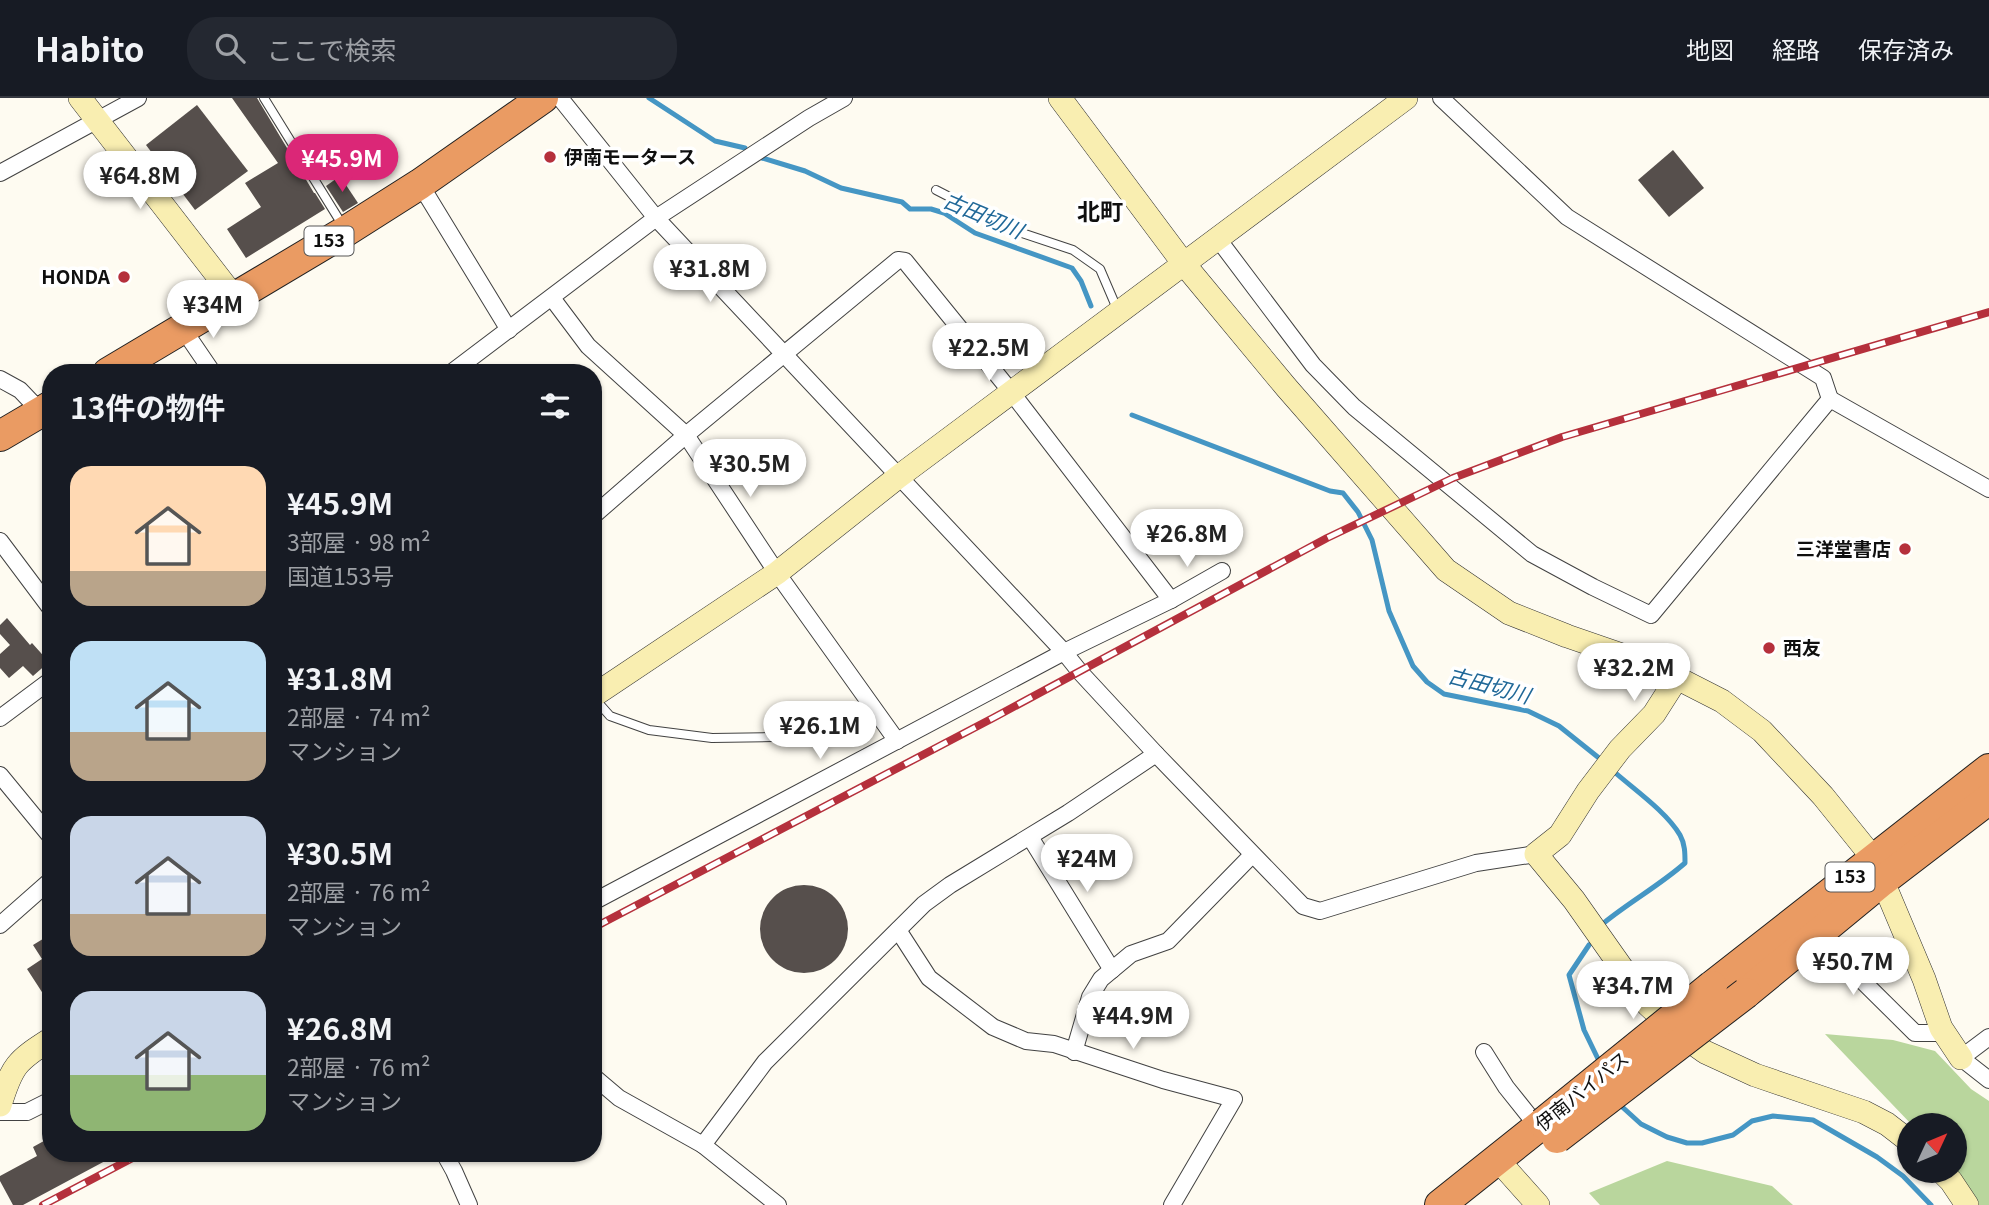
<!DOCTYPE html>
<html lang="ja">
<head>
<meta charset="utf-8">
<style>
  body { margin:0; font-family:Georgia,"Noto Sans JP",serif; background:#242831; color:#f1f3f6; height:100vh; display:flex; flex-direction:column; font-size:26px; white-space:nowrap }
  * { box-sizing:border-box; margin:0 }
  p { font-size:23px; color:#9ea1a6 }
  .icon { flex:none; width:38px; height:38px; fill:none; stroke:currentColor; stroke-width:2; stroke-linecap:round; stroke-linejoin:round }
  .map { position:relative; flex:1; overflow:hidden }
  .drawer { position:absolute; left:42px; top:266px; width:560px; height:798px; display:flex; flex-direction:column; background:#171b24; border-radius:28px; box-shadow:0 2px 5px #0004 }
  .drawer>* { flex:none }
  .needle { width:46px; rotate:46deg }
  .fabs { position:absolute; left:1897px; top:1015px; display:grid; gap:14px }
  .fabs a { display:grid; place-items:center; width:70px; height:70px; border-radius:50%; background:#171b24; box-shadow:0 2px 5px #0004; font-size:35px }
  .price { position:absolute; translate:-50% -60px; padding:0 16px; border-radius:24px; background:#fff; color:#222; font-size:23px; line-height:46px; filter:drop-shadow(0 2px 4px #0008) }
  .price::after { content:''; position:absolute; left:50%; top:42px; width:21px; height:16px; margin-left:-10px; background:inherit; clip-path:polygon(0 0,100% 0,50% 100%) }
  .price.selected { background:#db2777; color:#fff }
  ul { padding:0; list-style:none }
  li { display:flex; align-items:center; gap:21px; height:175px; padding:0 28px }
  li span { display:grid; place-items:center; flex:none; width:196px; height:140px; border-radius:21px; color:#555 }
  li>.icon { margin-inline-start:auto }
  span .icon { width:84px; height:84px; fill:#fffc; stroke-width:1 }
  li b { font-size:30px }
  h2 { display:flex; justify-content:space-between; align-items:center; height:84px; padding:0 28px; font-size:30px }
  header { display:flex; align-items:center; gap:42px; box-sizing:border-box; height:98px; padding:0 35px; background:#171b24; border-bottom:2px solid #363941 }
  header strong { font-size:33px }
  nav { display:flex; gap:38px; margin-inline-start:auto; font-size:24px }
  .search { width:490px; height:63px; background:#242831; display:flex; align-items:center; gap:18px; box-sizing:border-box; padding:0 24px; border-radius:28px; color:#9ea1a6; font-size:26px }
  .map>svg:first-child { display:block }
  .forest { fill:#b9d69d }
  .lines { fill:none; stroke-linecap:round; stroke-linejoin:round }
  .stream { stroke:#4596c4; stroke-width:5 }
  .building { fill:#564f4c }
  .lane-casing { stroke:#424242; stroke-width:10 }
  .street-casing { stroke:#424242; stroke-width:18 }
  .secondary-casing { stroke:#313131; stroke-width:24 }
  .highway-casing { stroke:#202020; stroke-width:32 }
  .lane { stroke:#fff; stroke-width:8 }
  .street { stroke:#fff; stroke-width:16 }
  .secondary { stroke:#f9eeb1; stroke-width:23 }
  .highway { stroke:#ea9b63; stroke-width:30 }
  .rail-casing { stroke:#b5303c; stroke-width:8 }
  .rail { stroke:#fff; stroke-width:5; stroke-dasharray:16; stroke-linecap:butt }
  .highway-bridge-casing { stroke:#202020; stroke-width:32; stroke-linecap:butt }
  .highway-bridge { stroke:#ea9b63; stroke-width:30 }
  .poi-dot { fill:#b5303c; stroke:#fff; stroke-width:2.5 }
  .labels { text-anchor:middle; stroke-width:7; stroke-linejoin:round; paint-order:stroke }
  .shield { fill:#fff; stroke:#575757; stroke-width:2 }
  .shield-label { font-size:18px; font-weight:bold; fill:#0f0f0f }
  .poi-label { font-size:19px; font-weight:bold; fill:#0f0f0f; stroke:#fff; text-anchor:start }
  .street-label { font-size:19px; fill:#0f0f0f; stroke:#fff }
  .water-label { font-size:21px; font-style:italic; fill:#206898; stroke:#fff }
  .quarter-label { font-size:23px; font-weight:bold; fill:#0f0f0f; stroke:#fff }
</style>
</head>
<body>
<header>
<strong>Habito</strong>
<div class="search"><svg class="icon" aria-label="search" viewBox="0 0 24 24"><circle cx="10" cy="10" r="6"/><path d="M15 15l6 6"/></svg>ここで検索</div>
<nav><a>地図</a><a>経路</a><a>保存済み</a></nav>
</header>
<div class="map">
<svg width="1989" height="1107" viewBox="0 0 1989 1107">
  <rect width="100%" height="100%" fill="#fefbf1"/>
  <!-- forest -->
  <g class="forest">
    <polygon points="1825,936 1893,942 1935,953 1971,991 1989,1003 1989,1107 1978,1107 1955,1073 1955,1027 1912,1027"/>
    <polygon points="1667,1063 1772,1088 1793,1107 1600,1107 1589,1095"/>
  </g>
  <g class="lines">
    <!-- stream -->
    <g class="stream">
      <polyline points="649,0 715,43 745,50"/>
      <polyline points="762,60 805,73 841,90 902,104 910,111 931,111 944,115 975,135 1072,170 1081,183 1091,208"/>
      <polyline points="1132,317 1330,393 1343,395 1358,414 1372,442 1389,513 1413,568 1427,584 1444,596 1528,613 1559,628 1604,664"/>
      <path d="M1605,824C1631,803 1660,787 1685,765C1685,755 1685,746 1680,737C1666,713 1632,690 1611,671"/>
      <polyline points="1589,847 1569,877 1584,932 1600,965"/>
      <polyline points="1619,1006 1641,1026 1667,1039 1687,1045 1702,1045 1733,1037 1752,1023 1773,1018 1813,1022 1877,1059 1903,1078 1931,1107"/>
    </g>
  </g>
  <!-- building -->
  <g class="building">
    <polygon points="232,0 257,0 314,95 315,95 325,111 246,160 227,131 261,109 245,85 278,65"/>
    <polygon points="197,7 248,73 195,112 146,47"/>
    <polygon points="1673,52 1704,90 1669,119 1638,82"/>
    <polygon points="340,78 358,105 343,114 326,88"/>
    <polygon points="7,520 30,547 32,545 49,564 33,578 23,568 9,580 0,570 0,556 10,547 0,536 0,527"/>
    <circle cx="804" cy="831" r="44"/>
    <polygon points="51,836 51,908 27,871 42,861 33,847"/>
    <polygon points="51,1039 51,1055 120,1055 23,1107 13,1107 0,1083 0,1078 37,1058 33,1049"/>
  </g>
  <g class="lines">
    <defs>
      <g id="lane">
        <polyline points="264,0 343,128"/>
        <polyline points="936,92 1016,133 1073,152 1100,171 1118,213"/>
        <polyline points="595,601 610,618 649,632 712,640 773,639"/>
      </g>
      <g id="street">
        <polyline points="560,0 656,120 1064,554 1080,574 1156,656 1303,808 1320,813 1476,765 1536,756"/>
        <polyline points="1441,0 1567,119 1823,280 1830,301"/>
        <polyline points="0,75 138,0"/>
        <polyline points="420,86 509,232"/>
        <polyline points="1218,141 1313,267 1354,309 1532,456 1593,489 1651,517 1830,301 1989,391"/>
        <polyline points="552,200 588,248 686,337 777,475 897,643"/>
        <polyline points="183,231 213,275"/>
        <polyline points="451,275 656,120 809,20 844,0"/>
        <polyline points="0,281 20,292 41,314"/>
        <polyline points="593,418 686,337 898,162 905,163 1012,295 1171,502 1064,554 593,804"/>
        <polyline points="0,443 51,511"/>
        <polyline points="1171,502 1222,473"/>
        <polyline points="0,620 51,582"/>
        <polyline points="0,677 51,739"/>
        <polyline points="1030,739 1112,872"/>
        <polyline points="0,827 51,782"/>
        <polyline points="898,832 929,880 993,929 1026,943 1054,946 1163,982 1234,1001 1172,1107"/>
        <polyline points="1816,837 1915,935 1944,935"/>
        <polyline points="1989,939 1961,960 1989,982"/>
        <polyline points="1074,954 1090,899 1101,881 1131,856 1168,843 1252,757"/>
        <polyline points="1484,954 1506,989 1538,1029"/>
        <polyline points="593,978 619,1000 703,1047 778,1107"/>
        <polyline points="0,1014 27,1014 51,1002"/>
        <polyline points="703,1047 765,964 924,806 950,787 1068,715 1156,656"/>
        <polyline points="444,1055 454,1073 469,1107"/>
      </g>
      <g id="secondary">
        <polyline points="80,0 234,199"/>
        <polyline points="1060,0 1184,166 1286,289 1446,472 1509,515 1567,538 1625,558 1677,580 1722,603 1762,633 1823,698 1873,760 1924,881 1941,930 1961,960"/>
        <polyline points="1677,580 1654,616 1620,651 1588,693 1560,737 1536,756 1574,802 1648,907 1677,934 1705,954 1755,977 1864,1014 1887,1026 1909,1043"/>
        <polyline points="593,598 777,475 898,379 1406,0"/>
        <path d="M0,1007C12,968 16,963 51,941"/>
        <polyline points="1497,1061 1538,1107"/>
        <polyline points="1941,1073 1951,1083 1967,1107"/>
      </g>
      <g id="highway">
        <polyline points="108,275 346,133 420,86 543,0"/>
        <polyline points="0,338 51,308"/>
        <polyline points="1712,888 1989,671"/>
        <polyline points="1746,895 1882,783 1989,701"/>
        <polyline points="1440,1107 1543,1025"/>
      </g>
    </defs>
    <!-- lane casing -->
    <use href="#lane" class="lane-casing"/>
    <!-- street casing -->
    <use href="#street" class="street-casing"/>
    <!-- secondary casing -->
    <use href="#secondary" class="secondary-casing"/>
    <!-- highway casing -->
    <use href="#highway" class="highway-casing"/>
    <!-- lane -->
    <use href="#lane" class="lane"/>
    <!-- street -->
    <use href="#street" class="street"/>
    <!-- secondary -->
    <use href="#secondary" class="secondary"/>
    <!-- highway -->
    <use href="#highway" class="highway"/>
    <defs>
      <g id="rail">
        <polyline points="593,830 993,620 1327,440 1453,380 1562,339 1989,214"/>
        <polyline points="43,1107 142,1055"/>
      </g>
    </defs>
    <!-- rail casing -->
    <use href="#rail" class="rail-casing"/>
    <!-- rail -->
    <use href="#rail" class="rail"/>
    <defs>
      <g id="highway-bridge">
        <polyline points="1543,1025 1712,888"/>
        <polyline points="1557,1040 1746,895"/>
      </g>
    </defs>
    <!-- highway-bridge casing -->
    <use href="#highway-bridge" class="highway-bridge-casing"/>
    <!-- highway-bridge -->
    <use href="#highway-bridge" class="highway-bridge"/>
  </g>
  <!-- markers -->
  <g class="poi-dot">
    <circle cx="550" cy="59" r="7"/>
    <circle cx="124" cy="179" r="7"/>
    <circle cx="1905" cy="451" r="7"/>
    <circle cx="1769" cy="550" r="7"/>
  </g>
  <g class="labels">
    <!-- shield labels -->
    <g class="shield">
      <rect x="304.5" y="128.5" width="49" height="29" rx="5"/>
      <rect x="1825.5" y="764.5" width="49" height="29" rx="5"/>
    </g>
    <g class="shield-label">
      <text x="329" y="149">153</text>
      <text x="1850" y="785">153</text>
    </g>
    <!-- poi labels -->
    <g class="poi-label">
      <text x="564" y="66">伊南モータース</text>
      <text x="110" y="186" text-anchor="end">HONDA</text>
      <text x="1891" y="458" text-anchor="end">三洋堂書店</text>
      <text x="1783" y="557">西友</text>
    </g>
    <!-- street labels -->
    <g class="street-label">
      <text transform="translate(1582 993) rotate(-39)" y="7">伊南バイパス</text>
    </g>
    <!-- water labels -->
    <g class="water-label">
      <text transform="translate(983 118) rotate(23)" y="7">古田切川</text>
      <text transform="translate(1489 588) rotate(15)" y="7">古田切川</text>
    </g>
    <!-- quarter labels -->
    <g class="quarter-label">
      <text x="1100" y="122">北町</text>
    </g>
  </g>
</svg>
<div class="fabs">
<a><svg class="needle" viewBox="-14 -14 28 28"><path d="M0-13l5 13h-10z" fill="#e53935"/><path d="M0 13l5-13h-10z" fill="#9ea1a6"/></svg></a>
</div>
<b class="price selected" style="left:342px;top:96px">¥45.9M</b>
<b class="price" style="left:140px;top:113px">¥64.8M</b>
<b class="price" style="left:710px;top:206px">¥31.8M</b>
<b class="price" style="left:213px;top:242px">¥34M</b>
<b class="price" style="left:989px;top:285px">¥22.5M</b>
<b class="price" style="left:750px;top:401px">¥30.5M</b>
<b class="price" style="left:1187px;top:471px">¥26.8M</b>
<b class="price" style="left:1634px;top:605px">¥32.2M</b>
<b class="price" style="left:820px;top:663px">¥26.1M</b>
<b class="price" style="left:1087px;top:796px">¥24M</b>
<b class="price" style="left:1853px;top:899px">¥50.7M</b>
<b class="price" style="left:1633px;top:923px">¥34.7M</b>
<b class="price" style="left:1133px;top:953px">¥44.9M</b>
<section class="drawer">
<h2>13件の物件<svg class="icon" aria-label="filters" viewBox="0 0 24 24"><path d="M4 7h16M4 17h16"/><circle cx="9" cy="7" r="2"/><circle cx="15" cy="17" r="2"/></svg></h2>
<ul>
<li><span style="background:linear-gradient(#ffd9b3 75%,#b9a48a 0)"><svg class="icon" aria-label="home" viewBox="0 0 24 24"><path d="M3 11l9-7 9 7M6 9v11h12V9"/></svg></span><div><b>¥45.9M</b><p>3部屋 · 98 m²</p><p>国道153号</p></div></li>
<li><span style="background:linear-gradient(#bfe0f5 65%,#b9a48a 0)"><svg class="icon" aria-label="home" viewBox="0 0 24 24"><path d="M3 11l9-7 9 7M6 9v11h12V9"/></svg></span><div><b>¥31.8M</b><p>2部屋 · 74 m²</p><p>マンション</p></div></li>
<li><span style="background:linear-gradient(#c9d6e8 70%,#b9a48a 0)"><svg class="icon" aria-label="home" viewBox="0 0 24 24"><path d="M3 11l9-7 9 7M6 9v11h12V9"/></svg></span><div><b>¥30.5M</b><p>2部屋 · 76 m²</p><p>マンション</p></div></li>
<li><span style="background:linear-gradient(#c9d6e8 60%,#8fb573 0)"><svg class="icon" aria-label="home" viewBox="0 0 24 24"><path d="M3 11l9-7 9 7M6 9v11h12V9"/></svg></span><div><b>¥26.8M</b><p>2部屋 · 76 m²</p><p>マンション</p></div></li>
</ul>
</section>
</div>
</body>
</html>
